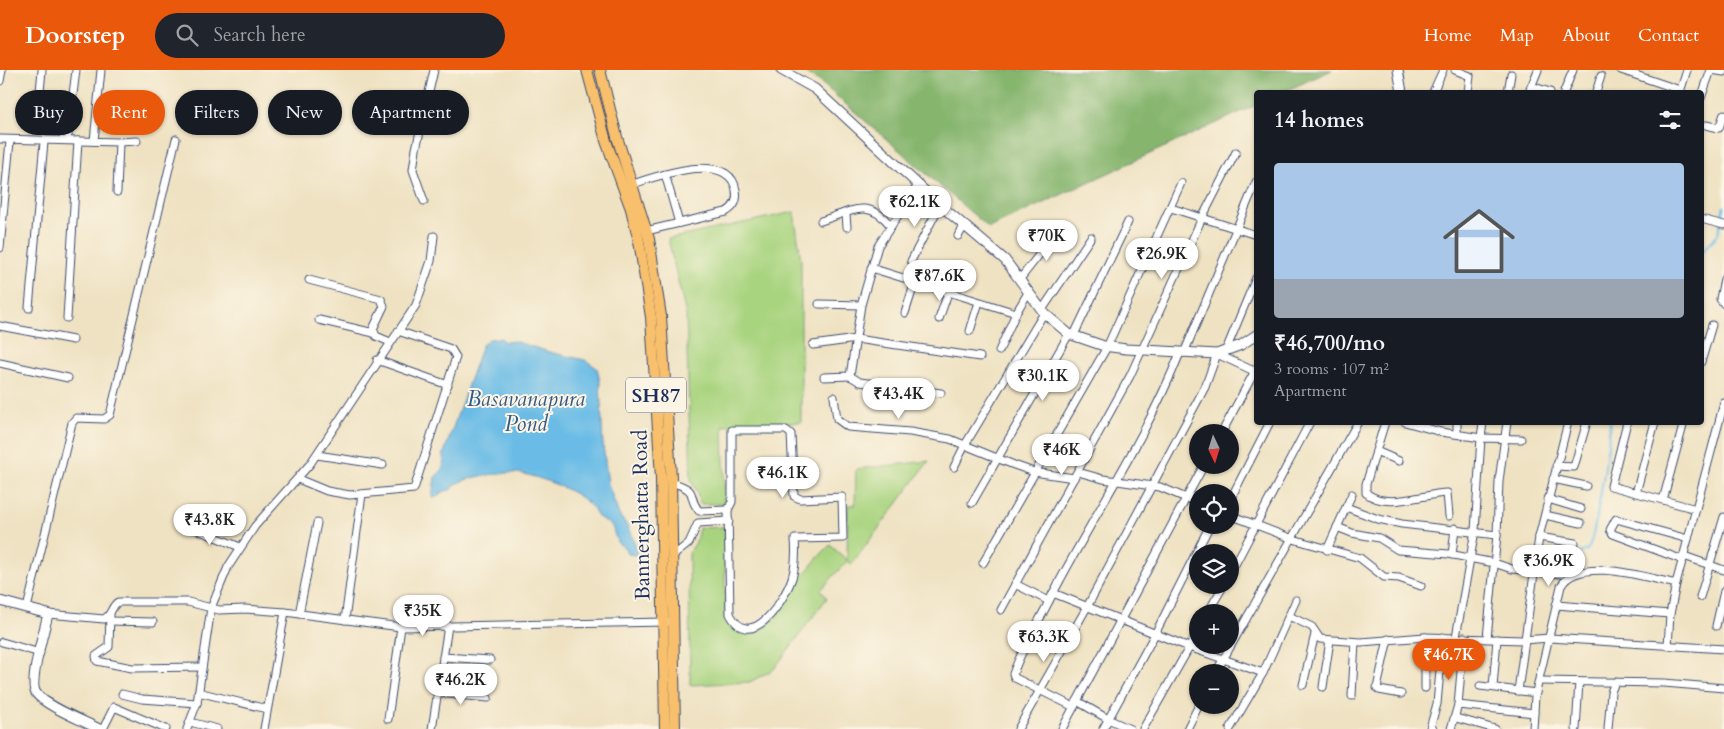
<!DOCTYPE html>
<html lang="en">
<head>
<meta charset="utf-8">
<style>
  body { margin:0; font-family:Cardo,serif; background:#20242c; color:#f1f3f6; height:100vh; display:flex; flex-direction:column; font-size:19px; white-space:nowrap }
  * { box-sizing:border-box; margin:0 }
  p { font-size:16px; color:#9ea1a6 }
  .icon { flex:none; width:28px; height:28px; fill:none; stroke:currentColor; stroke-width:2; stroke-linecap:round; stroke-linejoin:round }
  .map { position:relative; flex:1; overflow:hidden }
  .side { position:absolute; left:1254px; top:20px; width:450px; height:335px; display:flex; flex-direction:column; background:#171b24; border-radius:5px; box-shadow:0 1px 4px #0004 }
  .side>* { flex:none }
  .top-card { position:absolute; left:15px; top:20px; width:475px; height:45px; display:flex; gap:10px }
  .needle { width:32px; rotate:176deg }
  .tools { position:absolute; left:1189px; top:354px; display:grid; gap:10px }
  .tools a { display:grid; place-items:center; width:50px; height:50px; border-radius:50%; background:#171b24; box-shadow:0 1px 4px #0004; font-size:25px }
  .price { position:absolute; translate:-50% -42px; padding:0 11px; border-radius:18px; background:#fff; color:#222; font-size:16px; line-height:32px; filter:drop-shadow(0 1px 2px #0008) }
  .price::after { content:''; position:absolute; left:50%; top:30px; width:15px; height:11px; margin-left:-8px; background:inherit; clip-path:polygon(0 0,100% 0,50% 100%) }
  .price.on { background:#ea580c; color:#fff }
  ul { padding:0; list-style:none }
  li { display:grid; align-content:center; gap:10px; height:265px; padding:0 20px }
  li span { display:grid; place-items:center; height:155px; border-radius:5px; color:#555 }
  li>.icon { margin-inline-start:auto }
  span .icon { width:90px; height:90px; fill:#fffc; stroke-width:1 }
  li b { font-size:21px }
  h2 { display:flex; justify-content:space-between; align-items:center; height:60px; padding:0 20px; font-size:21px }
  .tag { padding:0 18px; border-radius:22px; background:#171b24; box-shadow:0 1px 4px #0004; font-size:18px; line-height:45px }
  .tag.on { background:#ea580c; color:#fff }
  header { display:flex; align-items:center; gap:30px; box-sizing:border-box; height:70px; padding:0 25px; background:#ea580c; color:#fff }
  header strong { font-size:24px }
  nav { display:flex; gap:28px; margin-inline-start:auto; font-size:18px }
  .search { width:350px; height:45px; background:#20242c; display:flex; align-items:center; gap:12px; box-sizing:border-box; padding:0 18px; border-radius:28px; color:#9ea1a6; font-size:19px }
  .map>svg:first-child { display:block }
  .green { fill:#a9d47f; stroke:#62826e }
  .forest { fill:#86b66e; stroke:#507266 }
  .water { fill:#6bbce6; stroke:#4376a2 }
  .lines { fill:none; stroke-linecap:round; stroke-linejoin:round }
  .stream { stroke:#6bbce6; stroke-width:2.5 }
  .minor-casing { stroke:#3b4a6d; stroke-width:9 }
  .tertiary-casing { stroke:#3b4a6d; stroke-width:11 }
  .primary-casing { stroke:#3b4a6d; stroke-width:12 }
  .minor { stroke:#fff; stroke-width:7 }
  .tertiary { stroke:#fff; stroke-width:9 }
  .primary { stroke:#f8bf6c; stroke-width:10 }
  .labels { text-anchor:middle; stroke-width:4; stroke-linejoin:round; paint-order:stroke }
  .shield { fill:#fcf5e5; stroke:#5e6a86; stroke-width:1 }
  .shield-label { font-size:20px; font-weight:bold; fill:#1b2f5e }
  .street-label { font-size:21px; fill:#1b2f5e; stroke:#fcf5e5 }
  .water-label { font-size:22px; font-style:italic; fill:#335987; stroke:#fcf5e5 }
</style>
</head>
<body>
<header>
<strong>Doorstep</strong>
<div class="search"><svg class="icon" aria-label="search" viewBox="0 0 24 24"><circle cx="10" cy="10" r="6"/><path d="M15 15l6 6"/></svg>Search here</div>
<nav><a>Home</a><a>Map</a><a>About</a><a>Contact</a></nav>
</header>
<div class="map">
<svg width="1724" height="659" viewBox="0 0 1724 659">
  <rect width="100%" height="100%" fill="#fcf5e5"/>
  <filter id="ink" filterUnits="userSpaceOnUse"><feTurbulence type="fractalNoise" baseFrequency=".02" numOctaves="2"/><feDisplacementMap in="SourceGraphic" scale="10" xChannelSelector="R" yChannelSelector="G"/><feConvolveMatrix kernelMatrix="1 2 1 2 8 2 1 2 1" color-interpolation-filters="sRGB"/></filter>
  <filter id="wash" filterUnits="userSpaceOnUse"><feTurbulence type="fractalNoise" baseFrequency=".0096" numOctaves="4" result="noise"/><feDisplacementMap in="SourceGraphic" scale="20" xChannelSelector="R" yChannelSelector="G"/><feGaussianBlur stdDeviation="1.12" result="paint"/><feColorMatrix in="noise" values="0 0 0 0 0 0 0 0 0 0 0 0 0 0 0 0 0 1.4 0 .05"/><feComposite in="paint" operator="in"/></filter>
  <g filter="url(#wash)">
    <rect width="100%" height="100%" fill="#efe2c2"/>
    <!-- green -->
    <g class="green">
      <polygon points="794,142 801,190 801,352 723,356 725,434 700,434 697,422 691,411 686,245 668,169"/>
      <path d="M929,391L852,494L847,491L821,520L827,528L774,599L750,612L690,615L689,483L696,472L699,458L725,457V546C728,554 733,560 740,563C769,574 789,522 804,504C812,494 821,484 830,475L847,490L848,435H855L856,399Z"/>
    </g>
    <!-- forest -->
    <polygon class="forest" points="799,0 1332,0 1283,22 1256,22 1256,35 989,158 819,11"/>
    <!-- water -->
    <path class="water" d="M501,268L504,272L514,271L549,282L585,290L597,298L600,312L603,375L608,414L619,445L626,454L634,471L637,485L627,484L625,478L617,472L612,456L597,446C591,425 543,408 523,404C515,402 504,403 496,404C485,405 468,408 458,413C455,414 454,418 450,420L445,421L432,429L435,407L443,399L444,383L482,275L489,269Z"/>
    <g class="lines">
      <!-- stream -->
      <g class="stream">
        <polyline points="1701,183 1718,164 1724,137"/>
        <path d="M1568,501L1574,486C1578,484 1584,482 1588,479C1595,471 1610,368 1610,352"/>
      </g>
    </g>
  </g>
  <g filter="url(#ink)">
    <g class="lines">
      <defs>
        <g id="minor">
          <polyline points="1455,0 1470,6 1468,22"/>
          <polyline points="1621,0 1680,20"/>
          <polyline points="0,11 2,0"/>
          <polyline points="1531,16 1550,22"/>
          <polyline points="1433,22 1443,0"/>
          <polyline points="1508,22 1511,4"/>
          <polyline points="1529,22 1538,0"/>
          <polyline points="1564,22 1573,0"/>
          <polyline points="1596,22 1601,6"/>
          <polyline points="1680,22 1687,0"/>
          <polyline points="1701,28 1711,0 1724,2"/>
          <polyline points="39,32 42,0"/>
          <polyline points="1706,55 1719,58 1724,44"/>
          <polyline points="68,65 76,0"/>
          <polyline points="0,69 119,72 117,122"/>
          <polyline points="94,71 101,0"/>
          <polyline points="119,72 137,71"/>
          <polyline points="665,104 679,153"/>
          <path d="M633,114C658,106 729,80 736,120C738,130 735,137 726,142L646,161"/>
          <polyline points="918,115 878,176 861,235 850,306 860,312 941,323"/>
          <polyline points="424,131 413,100 416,79 434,0"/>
          <polyline points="1171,138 1256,165"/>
          <polyline points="846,144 847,157"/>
          <polyline points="1701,149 1724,155"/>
          <path d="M821,151C850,142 868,127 891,156"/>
          <polyline points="958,166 965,155"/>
          <polyline points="0,178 10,71"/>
          <polyline points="911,191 940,135"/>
          <polyline points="871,198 1016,243"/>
          <polyline points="1020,209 1057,162"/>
          <polyline points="1724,209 1720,229 1724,234"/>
          <polyline points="309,210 381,229 384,236 373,259 376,266 390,272"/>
          <polyline points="819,234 861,235"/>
          <polyline points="29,238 44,72"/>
          <polyline points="1042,240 1091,167"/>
          <polyline points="905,243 915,212"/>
          <polyline points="67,248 78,71"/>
          <polyline points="939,249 948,223"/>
          <polyline points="319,250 374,263"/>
          <polyline points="0,256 73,270"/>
          <polyline points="970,261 979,232"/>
          <polyline points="1074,265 1128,152"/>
          <polyline points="813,275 856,269 980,287"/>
          <polyline points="1226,280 1256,208"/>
          <polyline points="999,281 1016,243 1029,221"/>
          <polyline points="1184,283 1256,112"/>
          <polyline points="377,290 448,315"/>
          <polyline points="1701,292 1712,255"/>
          <polyline points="0,293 68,308"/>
          <polyline points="824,307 850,306"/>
          <polyline points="834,327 837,349 848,357 910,362 950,369 1014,395 1034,402 1074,408"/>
          <path d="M1385,352L1366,414V423C1387,440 1422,424 1447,423L1449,446"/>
          <polyline points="1405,352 1441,362 1481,368 1483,352"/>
          <polyline points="1457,352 1457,364"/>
          <polyline points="1627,352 1611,416 1696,439"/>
          <path d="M732,360H786L791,364L794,426L800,429L842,427L843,468L795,469C796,482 796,495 792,508C785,529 751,584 730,544L728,440L732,432Z"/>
          <polyline points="1222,362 1256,299"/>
          <polyline points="1376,381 1399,391"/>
          <polyline points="317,385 383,395"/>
          <polyline points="1556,396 1574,397 1587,352"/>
          <polyline points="954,397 965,375 1044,243"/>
          <polyline points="1078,402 1103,409 1160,417 1198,433"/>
          <polyline points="298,409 327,421 350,425 414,419 456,287 451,279 398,261"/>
          <polyline points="1553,409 1586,416"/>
          <path d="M671,412C702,422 685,424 699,441L728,440"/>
          <polyline points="1636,423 1655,352"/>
          <polyline points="1548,429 1581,439"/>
          <polyline points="1230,430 1270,352"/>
          <polyline points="1663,430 1684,352"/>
          <polyline points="972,433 1069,264"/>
          <polyline points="1346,437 1378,449 1402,454 1497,465"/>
          <polyline points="1230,445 1293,469 1360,488 1384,507 1399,508 1421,516"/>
          <polyline points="1545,445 1581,453"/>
          <polyline points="188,456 240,477"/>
          <polyline points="1337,457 1352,463 1379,468 1398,480 1449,484 1494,493 1512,499 1561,504"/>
          <polyline points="1539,467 1575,473"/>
          <polyline points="1327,480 1352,424"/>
          <polyline points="1452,485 1455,458"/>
          <polyline points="673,486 689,473 698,453 729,451"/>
          <polyline points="1684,486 1724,500"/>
          <polyline points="1683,490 1613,464 1610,460 1616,449 1688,469"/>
          <polyline points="983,493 1107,277 1181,113"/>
          <polyline points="1230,504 1310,352"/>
          <polyline points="1015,514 1049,531"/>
          <polyline points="1053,523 1189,577 1263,603"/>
          <polyline points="1700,527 1724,447"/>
          <polyline points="1556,535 1670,544"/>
          <polyline points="27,538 72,353 76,348 104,349 110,345 176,69"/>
          <polyline points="1001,540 1130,306 1202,148 1236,82"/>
          <polyline points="1208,542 1224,515"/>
          <path d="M48,544L104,549C112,545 111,536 118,532H188L219,540L245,539L285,542"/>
          <polyline points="299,544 317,453"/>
          <polyline points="110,545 109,577 96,586 97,591 132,598 202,597"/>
          <polyline points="1289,546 1312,557 1320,569 1361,572 1425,567 1523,570 1550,568 1724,579"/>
          <polyline points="345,550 362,424"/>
          <polyline points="110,551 153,552"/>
          <polyline points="1716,556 1724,521"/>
          <polyline points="1456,567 1475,461 1481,368 1521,369"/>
          <polyline points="1487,568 1497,465 1499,411 1507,352"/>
          <polyline points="1388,569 1377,618 1379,620 1401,624"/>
          <polyline points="2,572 40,583"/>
          <polyline points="1668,576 1670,544 1676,514 1724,333"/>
          <polyline points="443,587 490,590"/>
          <polyline points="1216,602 1358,352"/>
          <polyline points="1540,611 1664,613 1724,618"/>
          <polyline points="1303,615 1315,564"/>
          <polyline points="1480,616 1536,623"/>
          <polyline points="1323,617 1330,570"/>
          <polyline points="1493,617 1497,569"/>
          <polyline points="1425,618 1425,567"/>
          <polyline points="1518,621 1539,467 1568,352"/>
          <polyline points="198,622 267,639"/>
          <polyline points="437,623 488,628"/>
          <polyline points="122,624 142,629 197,633"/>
          <polyline points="1352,626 1355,572"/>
          <polyline points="1077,631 1108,649 1130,659"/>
          <polyline points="1458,635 1534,643"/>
          <path d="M1074,637L1015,608L1013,604C1021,581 1034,560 1045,539C1088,453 1144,373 1180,283"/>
          <polyline points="1456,648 1495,659"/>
          <polyline points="388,649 401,557"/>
          <polyline points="190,652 217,659"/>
          <polyline points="103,659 114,637 166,659"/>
          <polyline points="187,659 197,633 211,538 228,497 255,456 310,394 416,235 431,191 434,166"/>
          <polyline points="264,659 285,542 401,557 667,552"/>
          <polyline points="432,659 448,556"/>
          <polyline points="1018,659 1087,537 1205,317 1217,284 1256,302"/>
          <polyline points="1062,659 1204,395"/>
          <polyline points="1103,659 1155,564 1210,455"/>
          <polyline points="1143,659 1198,562"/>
          <polyline points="1187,659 1199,635"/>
          <polyline points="1230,659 1263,603 1296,530"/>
          <polyline points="1433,659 1430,658 1437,634 1443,567"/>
          <polyline points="1451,659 1458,635 1464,567"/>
          <path d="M1533,659L1535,626L1561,516C1578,485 1648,508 1676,514"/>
          <polyline points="1576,659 1579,612"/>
          <polyline points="1608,659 1611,622 1615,612"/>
        </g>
        <g id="tertiary">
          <polyline points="781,0 815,19 940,135 1005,190 1044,243 1069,264 1104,276 1126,279 1217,284 1241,275 1256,265"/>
          <polyline points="1398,0 1402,22"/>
          <path d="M0,531L48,544C45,559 28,612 36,623C45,636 84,651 99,659"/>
        </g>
        <g id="primary">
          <polyline points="587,0 606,71 631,139 639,171 651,247 661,408 665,659"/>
          <polyline points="600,0 617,67 649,169 661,246 671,407 675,659"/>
        </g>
      </defs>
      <!-- minor casing -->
      <use href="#minor" class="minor-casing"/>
      <!-- tertiary casing -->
      <use href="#tertiary" class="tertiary-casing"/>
      <!-- primary casing -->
      <use href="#primary" class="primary-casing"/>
      <!-- minor -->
      <use href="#minor" class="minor"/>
      <!-- tertiary -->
      <use href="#tertiary" class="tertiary"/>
      <!-- primary -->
      <use href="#primary" class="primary"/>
    </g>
  </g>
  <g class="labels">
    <!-- shield labels -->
    <rect class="shield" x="626" y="307.5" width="60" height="35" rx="4"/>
    <g class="shield-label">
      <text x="656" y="332">SH87</text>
    </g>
    <!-- street labels -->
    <g class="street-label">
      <text transform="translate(641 445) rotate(-91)" y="7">Bannerghatta Road</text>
    </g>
    <!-- water labels -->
    <g class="water-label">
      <text x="526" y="336">Basavanapura<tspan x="526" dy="25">Pond</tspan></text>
    </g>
  </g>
</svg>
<div class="tools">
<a><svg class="needle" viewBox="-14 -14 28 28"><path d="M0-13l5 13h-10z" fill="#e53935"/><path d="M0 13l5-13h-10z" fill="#9ea1a6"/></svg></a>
<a><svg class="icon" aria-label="locate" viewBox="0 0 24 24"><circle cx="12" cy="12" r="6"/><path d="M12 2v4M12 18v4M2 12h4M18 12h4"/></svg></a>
<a><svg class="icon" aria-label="layers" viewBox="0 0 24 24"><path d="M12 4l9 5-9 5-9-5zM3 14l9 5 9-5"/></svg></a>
<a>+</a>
<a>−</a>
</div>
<b class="price" style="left:915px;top:158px">₹62.1K</b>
<b class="price" style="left:1047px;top:192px">₹70K</b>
<b class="price" style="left:1162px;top:210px">₹26.9K</b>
<b class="price" style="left:940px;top:232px">₹87.6K</b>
<b class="price" style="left:1043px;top:332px">₹30.1K</b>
<b class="price" style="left:899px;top:350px">₹43.4K</b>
<b class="price" style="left:1062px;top:406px">₹46K</b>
<b class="price" style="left:783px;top:429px">₹46.1K</b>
<b class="price" style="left:210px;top:476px">₹43.8K</b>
<b class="price" style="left:1549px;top:517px">₹36.9K</b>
<b class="price" style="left:423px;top:567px">₹35K</b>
<b class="price" style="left:1044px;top:593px">₹63.3K</b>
<b class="price on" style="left:1449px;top:611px">₹46.7K</b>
<b class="price" style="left:461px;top:636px">₹46.2K</b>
<div class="top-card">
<a class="tag">Buy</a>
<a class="tag on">Rent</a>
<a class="tag">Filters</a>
<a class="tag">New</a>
<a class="tag">Apartment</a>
</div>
<section class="side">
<h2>14 homes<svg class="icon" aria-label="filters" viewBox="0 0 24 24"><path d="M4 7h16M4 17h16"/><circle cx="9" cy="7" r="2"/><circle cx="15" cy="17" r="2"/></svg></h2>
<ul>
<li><span style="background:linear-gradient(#a9c7e8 75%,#9aa5b1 0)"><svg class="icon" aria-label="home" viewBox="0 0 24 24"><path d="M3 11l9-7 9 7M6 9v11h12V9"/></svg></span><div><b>₹46,700/mo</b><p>3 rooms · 107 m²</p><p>Apartment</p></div></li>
</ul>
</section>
</div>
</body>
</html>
